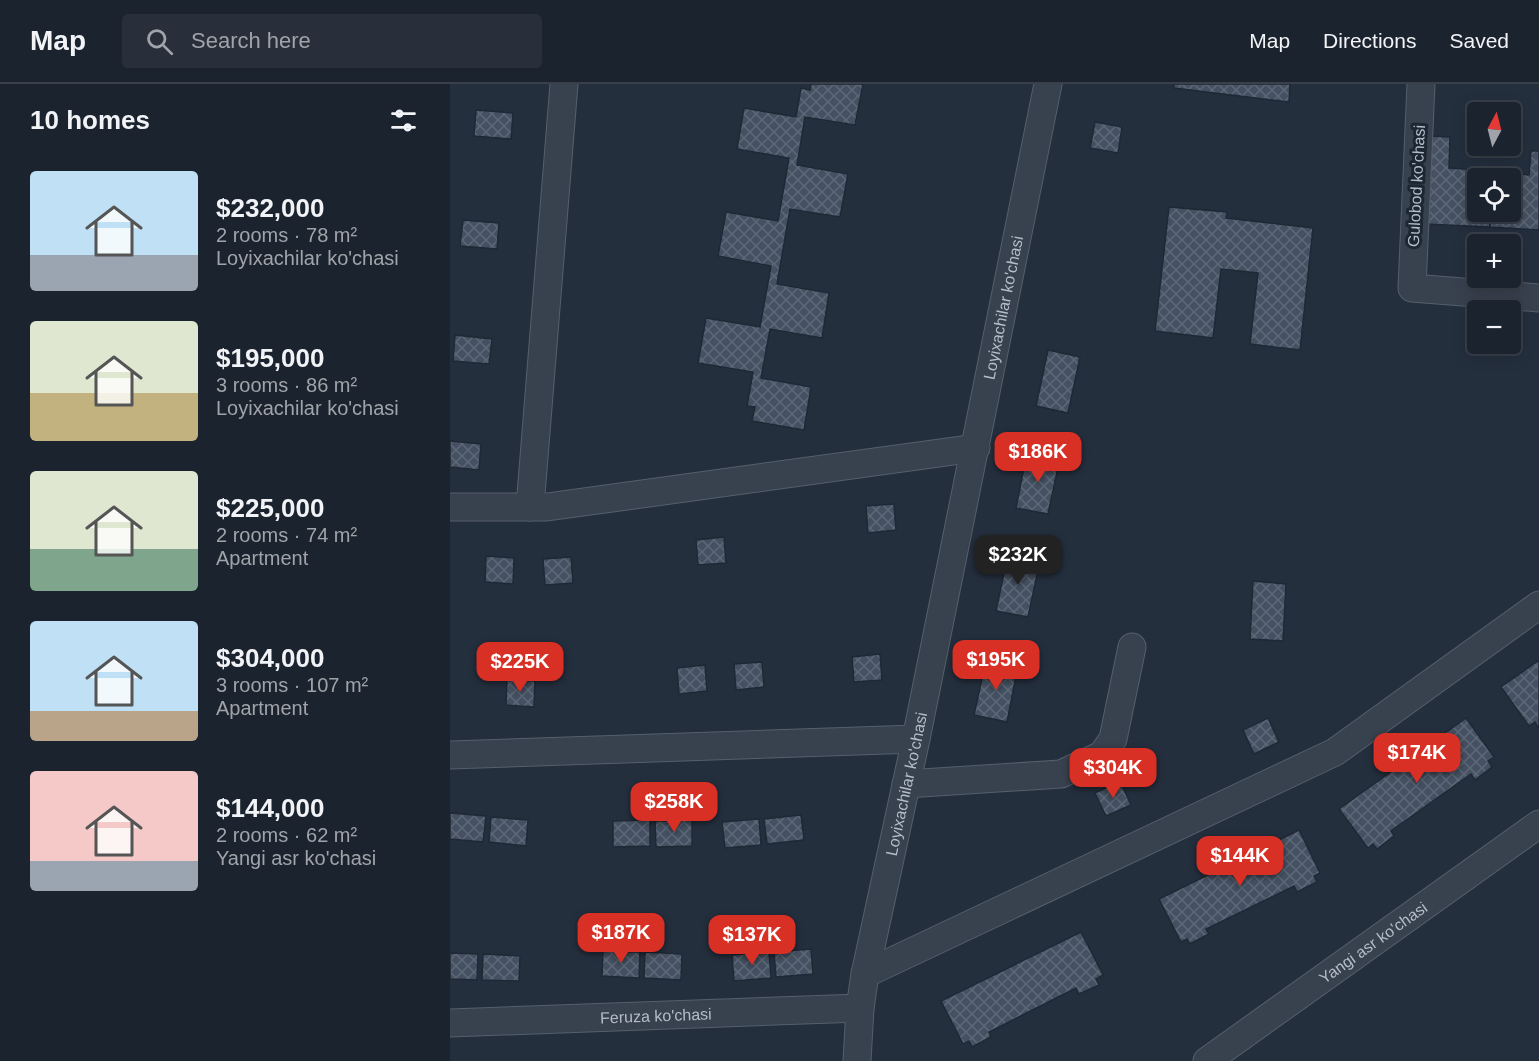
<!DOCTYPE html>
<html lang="en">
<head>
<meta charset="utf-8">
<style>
  body { margin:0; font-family:Arial,sans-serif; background:#282f3a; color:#f1f3f6; height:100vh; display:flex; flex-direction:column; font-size:22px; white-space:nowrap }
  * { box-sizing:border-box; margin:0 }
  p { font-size:20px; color:#a0a4aa }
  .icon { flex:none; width:33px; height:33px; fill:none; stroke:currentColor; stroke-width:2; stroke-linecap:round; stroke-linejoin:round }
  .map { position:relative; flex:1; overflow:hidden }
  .panel { display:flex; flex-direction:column; background:#1b232e; width:450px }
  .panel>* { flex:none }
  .needle { width:39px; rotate:7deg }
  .buttons { position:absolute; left:1017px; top:18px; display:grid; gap:12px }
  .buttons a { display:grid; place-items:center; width:54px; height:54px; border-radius:6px; background:#1b232e; box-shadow:0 3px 15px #0003,0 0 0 2px #39404a; font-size:30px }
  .price { position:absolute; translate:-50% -51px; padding:0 14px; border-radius:12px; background:#d93025; color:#fff; font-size:20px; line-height:39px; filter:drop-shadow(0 2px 3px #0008) }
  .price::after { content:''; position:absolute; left:50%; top:36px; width:18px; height:14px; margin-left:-9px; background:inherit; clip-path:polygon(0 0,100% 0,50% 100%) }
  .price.selected { background:#222; color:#fff }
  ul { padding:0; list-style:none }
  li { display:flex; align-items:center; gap:18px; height:150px; padding:0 30px }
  li span { display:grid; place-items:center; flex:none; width:168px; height:120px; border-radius:6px; color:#555 }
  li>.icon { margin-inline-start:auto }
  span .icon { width:72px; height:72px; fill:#fffc; stroke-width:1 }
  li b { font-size:26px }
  h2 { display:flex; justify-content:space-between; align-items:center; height:72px; padding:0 30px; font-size:26px }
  header { display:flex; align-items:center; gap:36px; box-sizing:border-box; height:84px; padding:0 30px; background:#1b232e; border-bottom:2px solid #39404a }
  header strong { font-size:28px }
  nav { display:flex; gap:33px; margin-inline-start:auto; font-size:21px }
  .search { width:420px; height:54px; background:#282f3a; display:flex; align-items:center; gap:15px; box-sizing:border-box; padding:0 21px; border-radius:6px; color:#a0a4aa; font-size:22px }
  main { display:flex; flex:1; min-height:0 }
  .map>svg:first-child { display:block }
  .building { fill:url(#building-cross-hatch); stroke:#1f2835; stroke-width:1.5 }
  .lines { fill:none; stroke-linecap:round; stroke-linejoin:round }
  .minor-casing { stroke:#565f6c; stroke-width:29 }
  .minor { stroke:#38414e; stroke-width:27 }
  .labels { text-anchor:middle; stroke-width:6; stroke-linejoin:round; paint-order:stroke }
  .street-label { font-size:16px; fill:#b4bcc9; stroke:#1d2633 }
</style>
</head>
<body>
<header>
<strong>Map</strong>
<div class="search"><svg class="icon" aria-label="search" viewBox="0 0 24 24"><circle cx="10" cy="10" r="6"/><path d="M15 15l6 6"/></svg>Search here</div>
<nav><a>Map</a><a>Directions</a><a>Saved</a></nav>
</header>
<main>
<section class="panel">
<h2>10 homes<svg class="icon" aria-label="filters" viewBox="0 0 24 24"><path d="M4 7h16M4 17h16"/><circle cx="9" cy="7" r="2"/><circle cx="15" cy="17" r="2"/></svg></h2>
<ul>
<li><span style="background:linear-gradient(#bfe0f5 70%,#9aa5b1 0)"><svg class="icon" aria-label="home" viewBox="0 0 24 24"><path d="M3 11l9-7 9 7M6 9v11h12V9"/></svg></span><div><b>$232,000</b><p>2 rooms · 78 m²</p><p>Loyixachilar ko'chasi</p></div></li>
<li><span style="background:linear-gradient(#dfe7d0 60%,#c2b280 0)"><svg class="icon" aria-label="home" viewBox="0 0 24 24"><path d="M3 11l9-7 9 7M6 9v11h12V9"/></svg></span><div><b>$195,000</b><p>3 rooms · 86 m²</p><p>Loyixachilar ko'chasi</p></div></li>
<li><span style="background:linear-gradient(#dfe7d0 65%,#7fa58c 0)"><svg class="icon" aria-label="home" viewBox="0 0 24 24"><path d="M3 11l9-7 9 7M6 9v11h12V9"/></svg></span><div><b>$225,000</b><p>2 rooms · 74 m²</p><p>Apartment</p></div></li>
<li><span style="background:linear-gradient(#bfe0f5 75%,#b9a48a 0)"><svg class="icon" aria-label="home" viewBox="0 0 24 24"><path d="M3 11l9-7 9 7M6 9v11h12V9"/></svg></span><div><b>$304,000</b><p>3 rooms · 107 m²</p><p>Apartment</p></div></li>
<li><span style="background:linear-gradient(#f6c9c9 75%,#9aa5b1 0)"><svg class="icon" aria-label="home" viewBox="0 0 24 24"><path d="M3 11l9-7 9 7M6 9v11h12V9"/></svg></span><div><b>$144,000</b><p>2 rooms · 62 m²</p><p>Yangi asr ko'chasi</p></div></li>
</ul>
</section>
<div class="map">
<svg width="1089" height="977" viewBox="0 0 1089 977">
  <defs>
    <pattern id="building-cross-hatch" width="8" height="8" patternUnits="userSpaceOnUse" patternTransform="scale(1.5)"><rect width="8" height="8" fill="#455162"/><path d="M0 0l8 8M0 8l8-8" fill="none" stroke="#5d6877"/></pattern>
  </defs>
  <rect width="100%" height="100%" fill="#242f3e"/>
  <!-- building -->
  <g class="building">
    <polygon points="361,0 413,0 405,41 355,33 347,81 398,90 390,133 340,125 327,200 379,209 372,254 320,245 311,294 361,303 354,346 302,337 305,323 297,322 303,288 248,279 256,234 310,243 321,182 268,172 276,128 328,137 339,74 287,65 294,24 346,33 351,4 360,6"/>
    <polygon points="724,0 840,0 839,18 724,4"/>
    <polygon points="26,26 63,29 61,55 24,52"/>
    <polygon points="645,38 672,43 668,69 640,64"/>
    <polygon points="979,52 1000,53 999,84 1043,87 1043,94 1028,94 1028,128 1041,128 1040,143 975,140"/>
    <polygon points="1081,67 1089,67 1089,146 1040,143 1041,128 1060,128 1060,94 1043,94 1043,87 1079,91"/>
    <polygon points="719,123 777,128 776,134 863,144 850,266 800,260 808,189 771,185 763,254 705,247"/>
    <polygon points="13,136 49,139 47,165 10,162"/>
    <polygon points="5,251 42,255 39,280 3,277"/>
    <polygon points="598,266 630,273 618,329 586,322"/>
    <polygon points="0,357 31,360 29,386 0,383"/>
    <polygon points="577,368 610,374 598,430 566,424"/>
    <polygon points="444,420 446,446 418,449 416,422"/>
    <polygon points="274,453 276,479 248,481 246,456"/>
    <polygon points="558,470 590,477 578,533 546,527"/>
    <polygon points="36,472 64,474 63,500 35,498"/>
    <polygon points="121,473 123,499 95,501 93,475"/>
    <polygon points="803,497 836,500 833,557 800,555"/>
    <polygon points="430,570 432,596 404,598 402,573"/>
    <polygon points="536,576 568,582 557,638 524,631"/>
    <polygon points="1089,576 1089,642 1088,643 1085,638 1079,642 1051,603"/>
    <polygon points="312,578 314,603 286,606 284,580"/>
    <polygon points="255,581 257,607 229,610 227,584"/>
    <polygon points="57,595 85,597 84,623 56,621"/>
    <polygon points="818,634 829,658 804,670 793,646"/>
    <polygon points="1016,634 1044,673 1038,677 1042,683 1025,696 1021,690 941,747 944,752 927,765 923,760 918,764 889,725"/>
    <polygon points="670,697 681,721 656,732 645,709"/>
    <polygon points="0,729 36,732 33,758 0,755"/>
    <polygon points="351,731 354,756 317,760 314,735"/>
    <polygon points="41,733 78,736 76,762 39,758"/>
    <polygon points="309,735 311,761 275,764 272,738"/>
    <polygon points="200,736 200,762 163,763 163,737"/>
    <polygon points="242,736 242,762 206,763 205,737"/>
    <polygon points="849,746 870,789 864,792 867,798 847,808 844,802 756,845 759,850 740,860 737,855 731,858 709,815"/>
    <polygon points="631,848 653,891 646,895 649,901 629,910 626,904 539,948 541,953 522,963 519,957 513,960 491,917"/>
    <polygon points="361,865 363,890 326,893 324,868"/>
    <polygon points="153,867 190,868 189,894 152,892"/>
    <polygon points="195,868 232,870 231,896 194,894"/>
    <polygon points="319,868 321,894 284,897 282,871"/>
    <polygon points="0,869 28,870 27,896 0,895"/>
    <polygon points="33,870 70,872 69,897 32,896"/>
  </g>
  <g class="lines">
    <defs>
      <g id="minor">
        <polyline points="971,0 962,204 1089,214"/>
        <polyline points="0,423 97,423 526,364"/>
        <polyline points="80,423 114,0"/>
        <polyline points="0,671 466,655"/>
        <polyline points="456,700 611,690 652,671 663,655 682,563"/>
        <polyline points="415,890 885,668 1089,521"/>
        <path id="s1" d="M0,939L410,924"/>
        <path id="s2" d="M407,977L410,924L415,890L466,655L598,0"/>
        <path id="s3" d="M757,977L1089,740"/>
      </g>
    </defs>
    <!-- minor casing -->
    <use href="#minor" class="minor-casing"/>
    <!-- minor -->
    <use href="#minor" class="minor"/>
  </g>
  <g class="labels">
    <!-- street labels -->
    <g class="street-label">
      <text transform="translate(966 102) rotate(-87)" y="6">Gulobod ko'chasi</text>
      <text dy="6" stroke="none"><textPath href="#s2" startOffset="768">Loyixachilar ko'chasi</textPath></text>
      <text dy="6" stroke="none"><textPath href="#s2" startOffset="282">Loyixachilar ko'chasi</textPath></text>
      <text dy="6" stroke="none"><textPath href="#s3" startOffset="204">Yangi asr ko'chasi</textPath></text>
      <text dy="6" stroke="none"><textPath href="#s1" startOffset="206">Feruza ko'chasi</textPath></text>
    </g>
  </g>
</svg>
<div class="buttons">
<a><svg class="needle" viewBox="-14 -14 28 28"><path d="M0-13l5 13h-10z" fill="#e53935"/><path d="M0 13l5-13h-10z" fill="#a0a4aa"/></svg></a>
<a><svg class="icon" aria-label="locate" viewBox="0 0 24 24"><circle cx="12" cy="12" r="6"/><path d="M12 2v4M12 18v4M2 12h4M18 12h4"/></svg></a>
<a>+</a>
<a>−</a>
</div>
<b class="price" style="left:588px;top:399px">$186K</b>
<b class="price selected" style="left:568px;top:502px">$232K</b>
<b class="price" style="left:546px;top:607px">$195K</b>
<b class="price" style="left:70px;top:609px">$225K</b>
<b class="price" style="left:967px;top:700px">$174K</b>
<b class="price" style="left:663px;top:715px">$304K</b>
<b class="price" style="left:224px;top:749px">$258K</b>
<b class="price" style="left:790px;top:803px">$144K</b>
<b class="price" style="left:171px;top:880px">$187K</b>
<b class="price" style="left:302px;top:882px">$137K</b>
</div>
</main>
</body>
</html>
